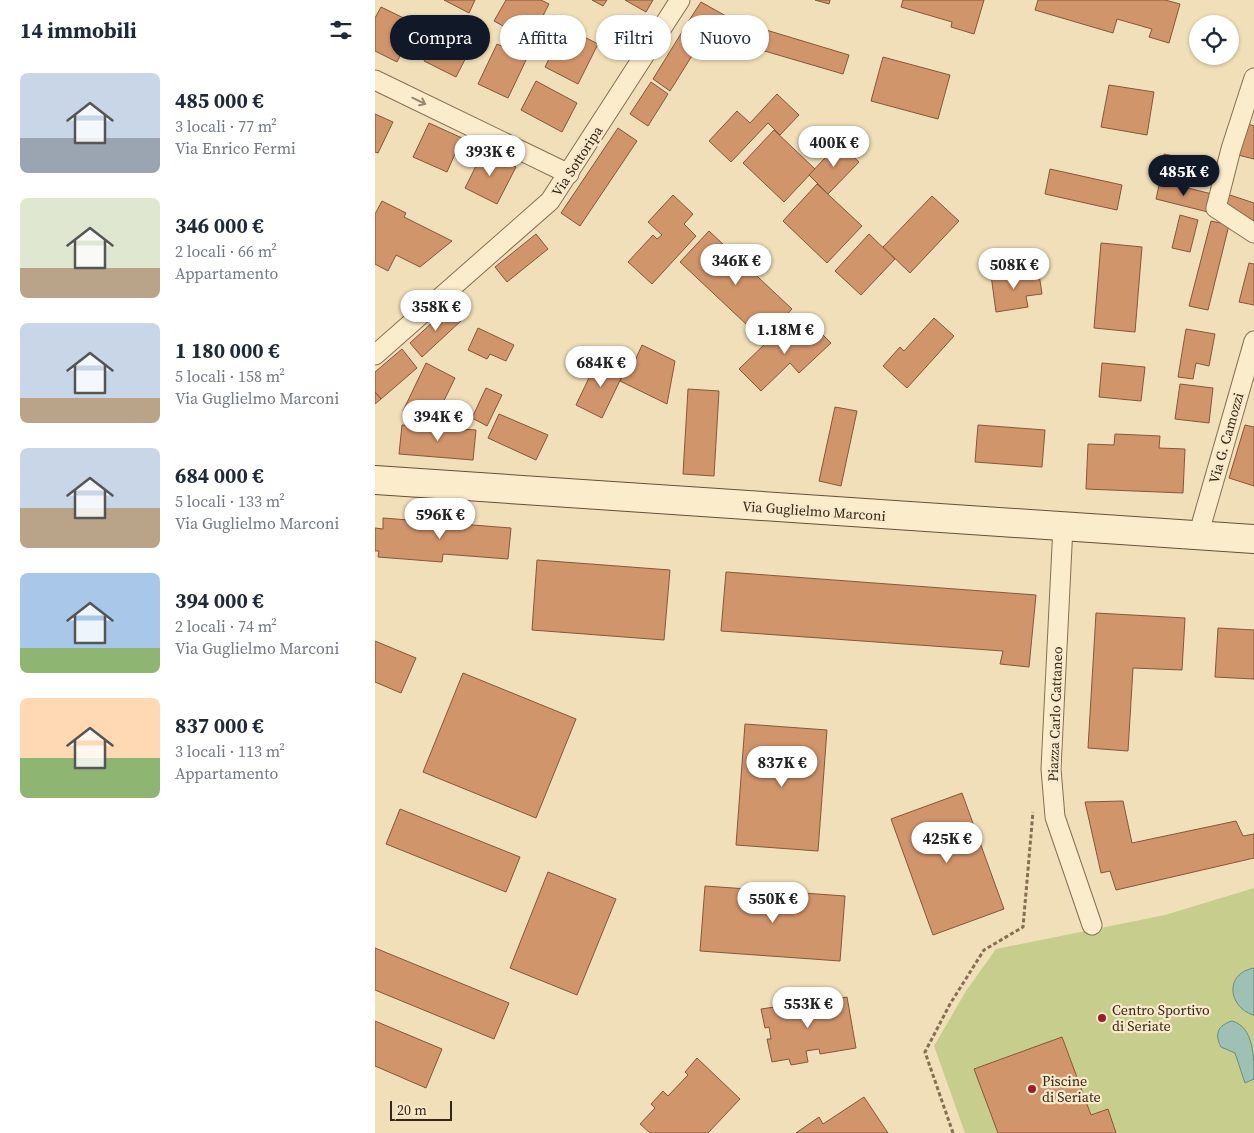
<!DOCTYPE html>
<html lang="it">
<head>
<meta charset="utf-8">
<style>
  body { margin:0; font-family:"Source Serif 4",serif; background:#f2f2f3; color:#1f2937; height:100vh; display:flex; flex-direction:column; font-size:19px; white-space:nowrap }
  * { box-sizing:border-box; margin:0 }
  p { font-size:16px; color:#747a83 }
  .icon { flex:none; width:28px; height:28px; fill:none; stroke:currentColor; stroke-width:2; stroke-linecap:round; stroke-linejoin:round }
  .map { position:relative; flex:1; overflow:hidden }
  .panel { display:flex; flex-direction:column; background:#fff; width:375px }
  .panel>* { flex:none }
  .top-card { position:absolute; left:15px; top:15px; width:475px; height:45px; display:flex; gap:10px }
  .buttons { position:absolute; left:814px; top:15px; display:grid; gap:10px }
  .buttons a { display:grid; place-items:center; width:50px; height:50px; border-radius:50%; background:#fff; box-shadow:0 1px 4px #0004; font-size:25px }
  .scale { position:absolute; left:15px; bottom:12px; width:62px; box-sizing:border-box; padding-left:5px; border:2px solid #352619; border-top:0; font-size:14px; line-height:18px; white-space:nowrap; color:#352619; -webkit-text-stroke:4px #f7e9c9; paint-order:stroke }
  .price { position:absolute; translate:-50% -42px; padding:0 11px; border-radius:18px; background:#fff; color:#222; font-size:16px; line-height:32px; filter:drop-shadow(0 1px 2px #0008) }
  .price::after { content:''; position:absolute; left:50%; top:30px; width:15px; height:11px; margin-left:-8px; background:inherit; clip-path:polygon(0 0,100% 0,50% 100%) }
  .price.current { background:#111827; color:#fff }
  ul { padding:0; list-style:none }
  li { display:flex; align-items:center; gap:15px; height:125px; padding:0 20px }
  li span { display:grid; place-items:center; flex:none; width:140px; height:100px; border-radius:8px; color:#555 }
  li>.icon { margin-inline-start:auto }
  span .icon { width:60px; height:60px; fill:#fffc; stroke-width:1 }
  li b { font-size:21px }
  h2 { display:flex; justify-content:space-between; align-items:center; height:60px; padding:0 20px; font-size:21px }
  .chip { padding:0 18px; border-radius:22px; background:#fff; box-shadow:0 1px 4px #0004; font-size:18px; line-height:45px }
  .chip.current { background:#111827; color:#fff }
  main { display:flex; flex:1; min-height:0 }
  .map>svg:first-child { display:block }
  .green { fill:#c7ce8d }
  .water { fill:#9ec0b5; stroke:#668d83 }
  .building { fill:#d1956c; stroke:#875638 }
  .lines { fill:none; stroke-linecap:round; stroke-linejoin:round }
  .minor-casing { stroke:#876e53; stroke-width:21 }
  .secondary-casing { stroke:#684f37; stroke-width:30 }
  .path { stroke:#876e53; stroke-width:3; stroke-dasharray:4 2.5; stroke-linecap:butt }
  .minor { stroke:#fbeccc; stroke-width:19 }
  .secondary { stroke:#fbeccc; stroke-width:28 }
  .oneway { stroke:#988972 }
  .poi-dot { fill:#992023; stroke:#f7e9c9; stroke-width:2 }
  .labels { text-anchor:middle; stroke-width:4.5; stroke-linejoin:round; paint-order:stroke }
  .street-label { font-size:14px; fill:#352619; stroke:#f7e9c9 }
  .poi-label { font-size:14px; fill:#352619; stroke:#f7e9c9; text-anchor:start }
</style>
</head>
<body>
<main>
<section class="panel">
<h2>14 immobili<svg class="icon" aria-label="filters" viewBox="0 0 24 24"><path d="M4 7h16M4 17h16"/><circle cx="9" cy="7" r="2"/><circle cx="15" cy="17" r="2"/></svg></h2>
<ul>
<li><span style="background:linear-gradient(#c9d6e8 65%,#9aa5b1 0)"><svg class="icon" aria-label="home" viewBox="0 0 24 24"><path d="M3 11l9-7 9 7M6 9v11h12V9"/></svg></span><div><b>485 000 €</b><p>3 locali · 77 m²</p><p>Via Enrico Fermi</p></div></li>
<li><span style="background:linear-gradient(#dfe7d0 70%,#b9a48a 0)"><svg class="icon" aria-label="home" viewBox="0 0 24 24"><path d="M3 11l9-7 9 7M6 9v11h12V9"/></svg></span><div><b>346 000 €</b><p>2 locali · 66 m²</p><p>Appartamento</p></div></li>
<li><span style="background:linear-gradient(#c9d6e8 75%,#b9a48a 0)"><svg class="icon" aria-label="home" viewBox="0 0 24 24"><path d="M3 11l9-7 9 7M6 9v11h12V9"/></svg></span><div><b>1 180 000 €</b><p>5 locali · 158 m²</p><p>Via Guglielmo Marconi</p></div></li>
<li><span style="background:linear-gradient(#c9d6e8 60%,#b9a48a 0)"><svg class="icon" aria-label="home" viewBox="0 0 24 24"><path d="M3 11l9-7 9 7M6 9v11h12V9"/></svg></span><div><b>684 000 €</b><p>5 locali · 133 m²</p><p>Via Guglielmo Marconi</p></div></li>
<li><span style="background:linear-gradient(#a9c7e8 75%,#8fb573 0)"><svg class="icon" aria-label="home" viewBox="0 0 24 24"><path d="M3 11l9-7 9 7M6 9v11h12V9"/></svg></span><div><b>394 000 €</b><p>2 locali · 74 m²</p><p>Via Guglielmo Marconi</p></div></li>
<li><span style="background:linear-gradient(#ffd9b3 60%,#8fb573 0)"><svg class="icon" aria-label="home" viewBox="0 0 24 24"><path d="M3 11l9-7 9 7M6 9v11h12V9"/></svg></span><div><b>837 000 €</b><p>3 locali · 113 m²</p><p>Appartamento</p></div></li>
</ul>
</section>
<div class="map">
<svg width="879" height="1133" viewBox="0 0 879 1133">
  <rect width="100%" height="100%" fill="#f0dfb9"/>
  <!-- green -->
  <polygon class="green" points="879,888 879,1133 590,1133 559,1046 591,991 621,949 790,915"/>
  <!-- water -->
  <g class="water">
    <path d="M879,968V1015H878C852,1006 850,973 879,968Z"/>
    <path d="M857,1021C879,1027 879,1057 879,1079L870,1083L860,1053L846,1047C839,1034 843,1025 857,1021Z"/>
  </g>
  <!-- building -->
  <g class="building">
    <polygon points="69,0 100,0 94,13"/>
    <polygon points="131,0 166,0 174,4 155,41 119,21"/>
    <polygon points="217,0 232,0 228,6"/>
    <polygon points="250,0 278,0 271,12"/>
    <polygon points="440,0 455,0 454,4"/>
    <polygon points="528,0 609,0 599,34 576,27 577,22 526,7"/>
    <polygon points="663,0 790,0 805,4 794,43 774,37 777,29 742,19 738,33 660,10"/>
    <polygon points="326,2 358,20 352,40 315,19"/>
    <polygon points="6,7 41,24 22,62 0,51 0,18"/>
    <polygon points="315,19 333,30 295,91 278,79"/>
    <polygon points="70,20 102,36 81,77 49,61"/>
    <polygon points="358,20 474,55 468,74 352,40"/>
    <polygon points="190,27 223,44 203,84 170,67"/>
    <polygon points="122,44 152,58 133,98 103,84"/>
    <polygon points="508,57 575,75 563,119 496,101"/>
    <polygon points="161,81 202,103 187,132 146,110"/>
    <polygon points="276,82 293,94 273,126 255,114"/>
    <polygon points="734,85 779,92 772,135 726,127"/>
    <polygon points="402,94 424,115 405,135 393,123 356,162 334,141 362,111 375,123"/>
    <polygon points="0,114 18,122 3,153 0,152"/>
    <polygon points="54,123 87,138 72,172 38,157"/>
    <polygon points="873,124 879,126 879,159 863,155"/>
    <polygon points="243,128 262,141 205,226 186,213"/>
    <polygon points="399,130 440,169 409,202 368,163"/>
    <polygon points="464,143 484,162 453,194 434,175"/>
    <polygon points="109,150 141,167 122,204 90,188"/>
    <polygon points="789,154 808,158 806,169 787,165"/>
    <polygon points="808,161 840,168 836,185 804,177"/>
    <polygon points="675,169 747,185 742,210 670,194"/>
    <polygon points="785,181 837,194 833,212 781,199"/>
    <polygon points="442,184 487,226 452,263 408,221"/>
    <polygon points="852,194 879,203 879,224 846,210"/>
    <polygon points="298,195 318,214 309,224 321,236 277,284 253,262 278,235 282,239 287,235 273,222"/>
    <polygon points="557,196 584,221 535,273 508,247"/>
    <polygon points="7,201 31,213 29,217 77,241 45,267 21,255 13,271 0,264 0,214"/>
    <polygon points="805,215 823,220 815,252 797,248"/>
    <polygon points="836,221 854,225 833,310 814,306"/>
    <polygon points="334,231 417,309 388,340 305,262"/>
    <polygon points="161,234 173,249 132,282 120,267"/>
    <polygon points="494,234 520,259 486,295 460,271"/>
    <polygon points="726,243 767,247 760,332 719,328"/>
    <polygon points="874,263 879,264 879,305 864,302"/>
    <polygon points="647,270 648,276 664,274 667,294 651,296 653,307 621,312 616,275"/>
    <polygon points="75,306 87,320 47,357 35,343"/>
    <polygon points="559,318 579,336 532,388 508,366 525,347 529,351"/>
    <polygon points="435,322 456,343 424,373 415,363 386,391 364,369 393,341 397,345 415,326 423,334"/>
    <polygon points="103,328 139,345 131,361 115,354 112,359 93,350"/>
    <polygon points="811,329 840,334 834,366 821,363 818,379 803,377"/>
    <polygon points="267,345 300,361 292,404 245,381 254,363 258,365"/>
    <polygon points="27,349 42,368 6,399 0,392 0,372"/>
    <polygon points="224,357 250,370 227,418 201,405"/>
    <polygon points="51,363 80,378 57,425 28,411"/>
    <polygon points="727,363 770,367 766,401 724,397"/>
    <polygon points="805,384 838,388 834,423 800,419"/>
    <polygon points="111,388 127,395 112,426 97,418"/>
    <polygon points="313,389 344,391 339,476 308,474"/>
    <polygon points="0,392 6,399 0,404"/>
    <polygon points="460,407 482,411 466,486 444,481"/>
    <polygon points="124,414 173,435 161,460 113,438"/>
    <polygon points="27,425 101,430 98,460 24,454"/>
    <polygon points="603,425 670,430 667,467 600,462"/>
    <polygon points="870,425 879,427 879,486 854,478"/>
    <polygon points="740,434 785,436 784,448 810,449 808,493 711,489 713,444 739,445"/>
    <polygon points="8,518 136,528 133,559 68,554 67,562 3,557 4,551 0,551 0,528 8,529"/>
    <polygon points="162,560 295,570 289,640 157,630"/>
    <polygon points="351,572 661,595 654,667 625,664 628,651 346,631"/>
    <polygon points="721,613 810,618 807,670 758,668 753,751 713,748"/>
    <polygon points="843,628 879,630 879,679 840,677"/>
    <polygon points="0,641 41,658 26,693 0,682"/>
    <polygon points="88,673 201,719 161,818 48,772"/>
    <polygon points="370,724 452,730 443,851 361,845"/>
    <polygon points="587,793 629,909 558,935 516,819"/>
    <polygon points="748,801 757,843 861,821 868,836 879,834 879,858 741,890 735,871 726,873 710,802"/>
    <polygon points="25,809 145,857 131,892 11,844"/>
    <polygon points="173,872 241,899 202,995 135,968"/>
    <polygon points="330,886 470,896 465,961 325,951"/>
    <polygon points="0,948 134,1003 119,1039 0,990"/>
    <polygon points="426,996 427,1005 472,997 481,1048 445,1054 444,1049 431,1051 433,1062 416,1065 414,1059 397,1062 392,1039 396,1039 394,1027 390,1028 386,1009 413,1005 412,998"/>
    <polygon points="0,1021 67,1049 51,1088 0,1066"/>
    <polygon points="687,1037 716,1115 733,1109 741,1133 623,1133 599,1069"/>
    <polygon points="322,1058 365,1099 333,1133 275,1133 265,1124 280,1108 276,1104 288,1091 293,1096 313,1075 310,1072"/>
    <polygon points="489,1097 513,1133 421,1133 444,1117 448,1124"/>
  </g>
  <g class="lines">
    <defs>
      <g id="minor">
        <polyline points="879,78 856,149 841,208 879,233"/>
        <polyline points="0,80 194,174"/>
        <polyline points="0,355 175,201 305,0"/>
        <polyline points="688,526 676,769 680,817 717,925"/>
        <polyline points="823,536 879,341"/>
      </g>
      <polyline id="secondary" points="0,480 879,539"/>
    </defs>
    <!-- minor casing -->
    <use href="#minor" class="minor-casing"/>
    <!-- secondary casing -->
    <use href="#secondary" class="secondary-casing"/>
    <!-- path -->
    <polyline class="path" points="578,1133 550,1052 575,1004 609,950 648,927 658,812"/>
    <!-- minor -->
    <use href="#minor" class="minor"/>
    <!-- secondary -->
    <use href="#secondary" class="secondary"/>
  </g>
  <!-- one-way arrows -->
  <defs><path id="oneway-shaft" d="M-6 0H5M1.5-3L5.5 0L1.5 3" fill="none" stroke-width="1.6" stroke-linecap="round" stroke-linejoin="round" transform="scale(1.25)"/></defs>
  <use class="oneway" href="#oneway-shaft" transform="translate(44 101) rotate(26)"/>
  <!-- markers -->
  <g class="poi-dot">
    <circle cx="727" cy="1018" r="5"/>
    <circle cx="657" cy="1089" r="5"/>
  </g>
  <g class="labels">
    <!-- street labels -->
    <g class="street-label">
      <text transform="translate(202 161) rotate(-57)" y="5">Via Sottoripa</text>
      <text transform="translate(851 438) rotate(-74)" y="5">Via G. Camozzi</text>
      <text transform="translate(439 511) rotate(4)" y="5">Via Guglielmo Marconi</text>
      <text transform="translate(680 714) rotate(-88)" y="5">Piazza Carlo Cattaneo</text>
    </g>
    <!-- poi labels -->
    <g class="poi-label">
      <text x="737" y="1015">Centro Sportivo<tspan x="737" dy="16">di Seriate</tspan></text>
      <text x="667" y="1086">Piscine<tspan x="667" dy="16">di Seriate</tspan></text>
    </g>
  </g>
</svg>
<div class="buttons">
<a><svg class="icon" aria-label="locate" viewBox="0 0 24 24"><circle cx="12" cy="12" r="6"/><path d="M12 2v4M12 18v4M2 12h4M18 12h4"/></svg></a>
</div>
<div class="scale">20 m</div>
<b class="price" style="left:459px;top:168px">400K €</b>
<b class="price" style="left:115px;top:177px">393K €</b>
<b class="price current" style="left:809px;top:197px">485K €</b>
<b class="price" style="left:361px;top:286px">346K €</b>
<b class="price" style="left:639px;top:290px">508K €</b>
<b class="price" style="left:61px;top:332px">358K €</b>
<b class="price" style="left:410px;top:355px">1.18M €</b>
<b class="price" style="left:226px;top:388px">684K €</b>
<b class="price" style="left:63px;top:442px">394K €</b>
<b class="price" style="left:65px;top:540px">596K €</b>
<b class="price" style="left:407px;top:788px">837K €</b>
<b class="price" style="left:572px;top:864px">425K €</b>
<b class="price" style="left:398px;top:924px">550K €</b>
<b class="price" style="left:433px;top:1029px">553K €</b>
<div class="top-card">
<a class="chip current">Compra</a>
<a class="chip">Affitta</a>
<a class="chip">Filtri</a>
<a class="chip">Nuovo</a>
</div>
</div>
</main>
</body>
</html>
